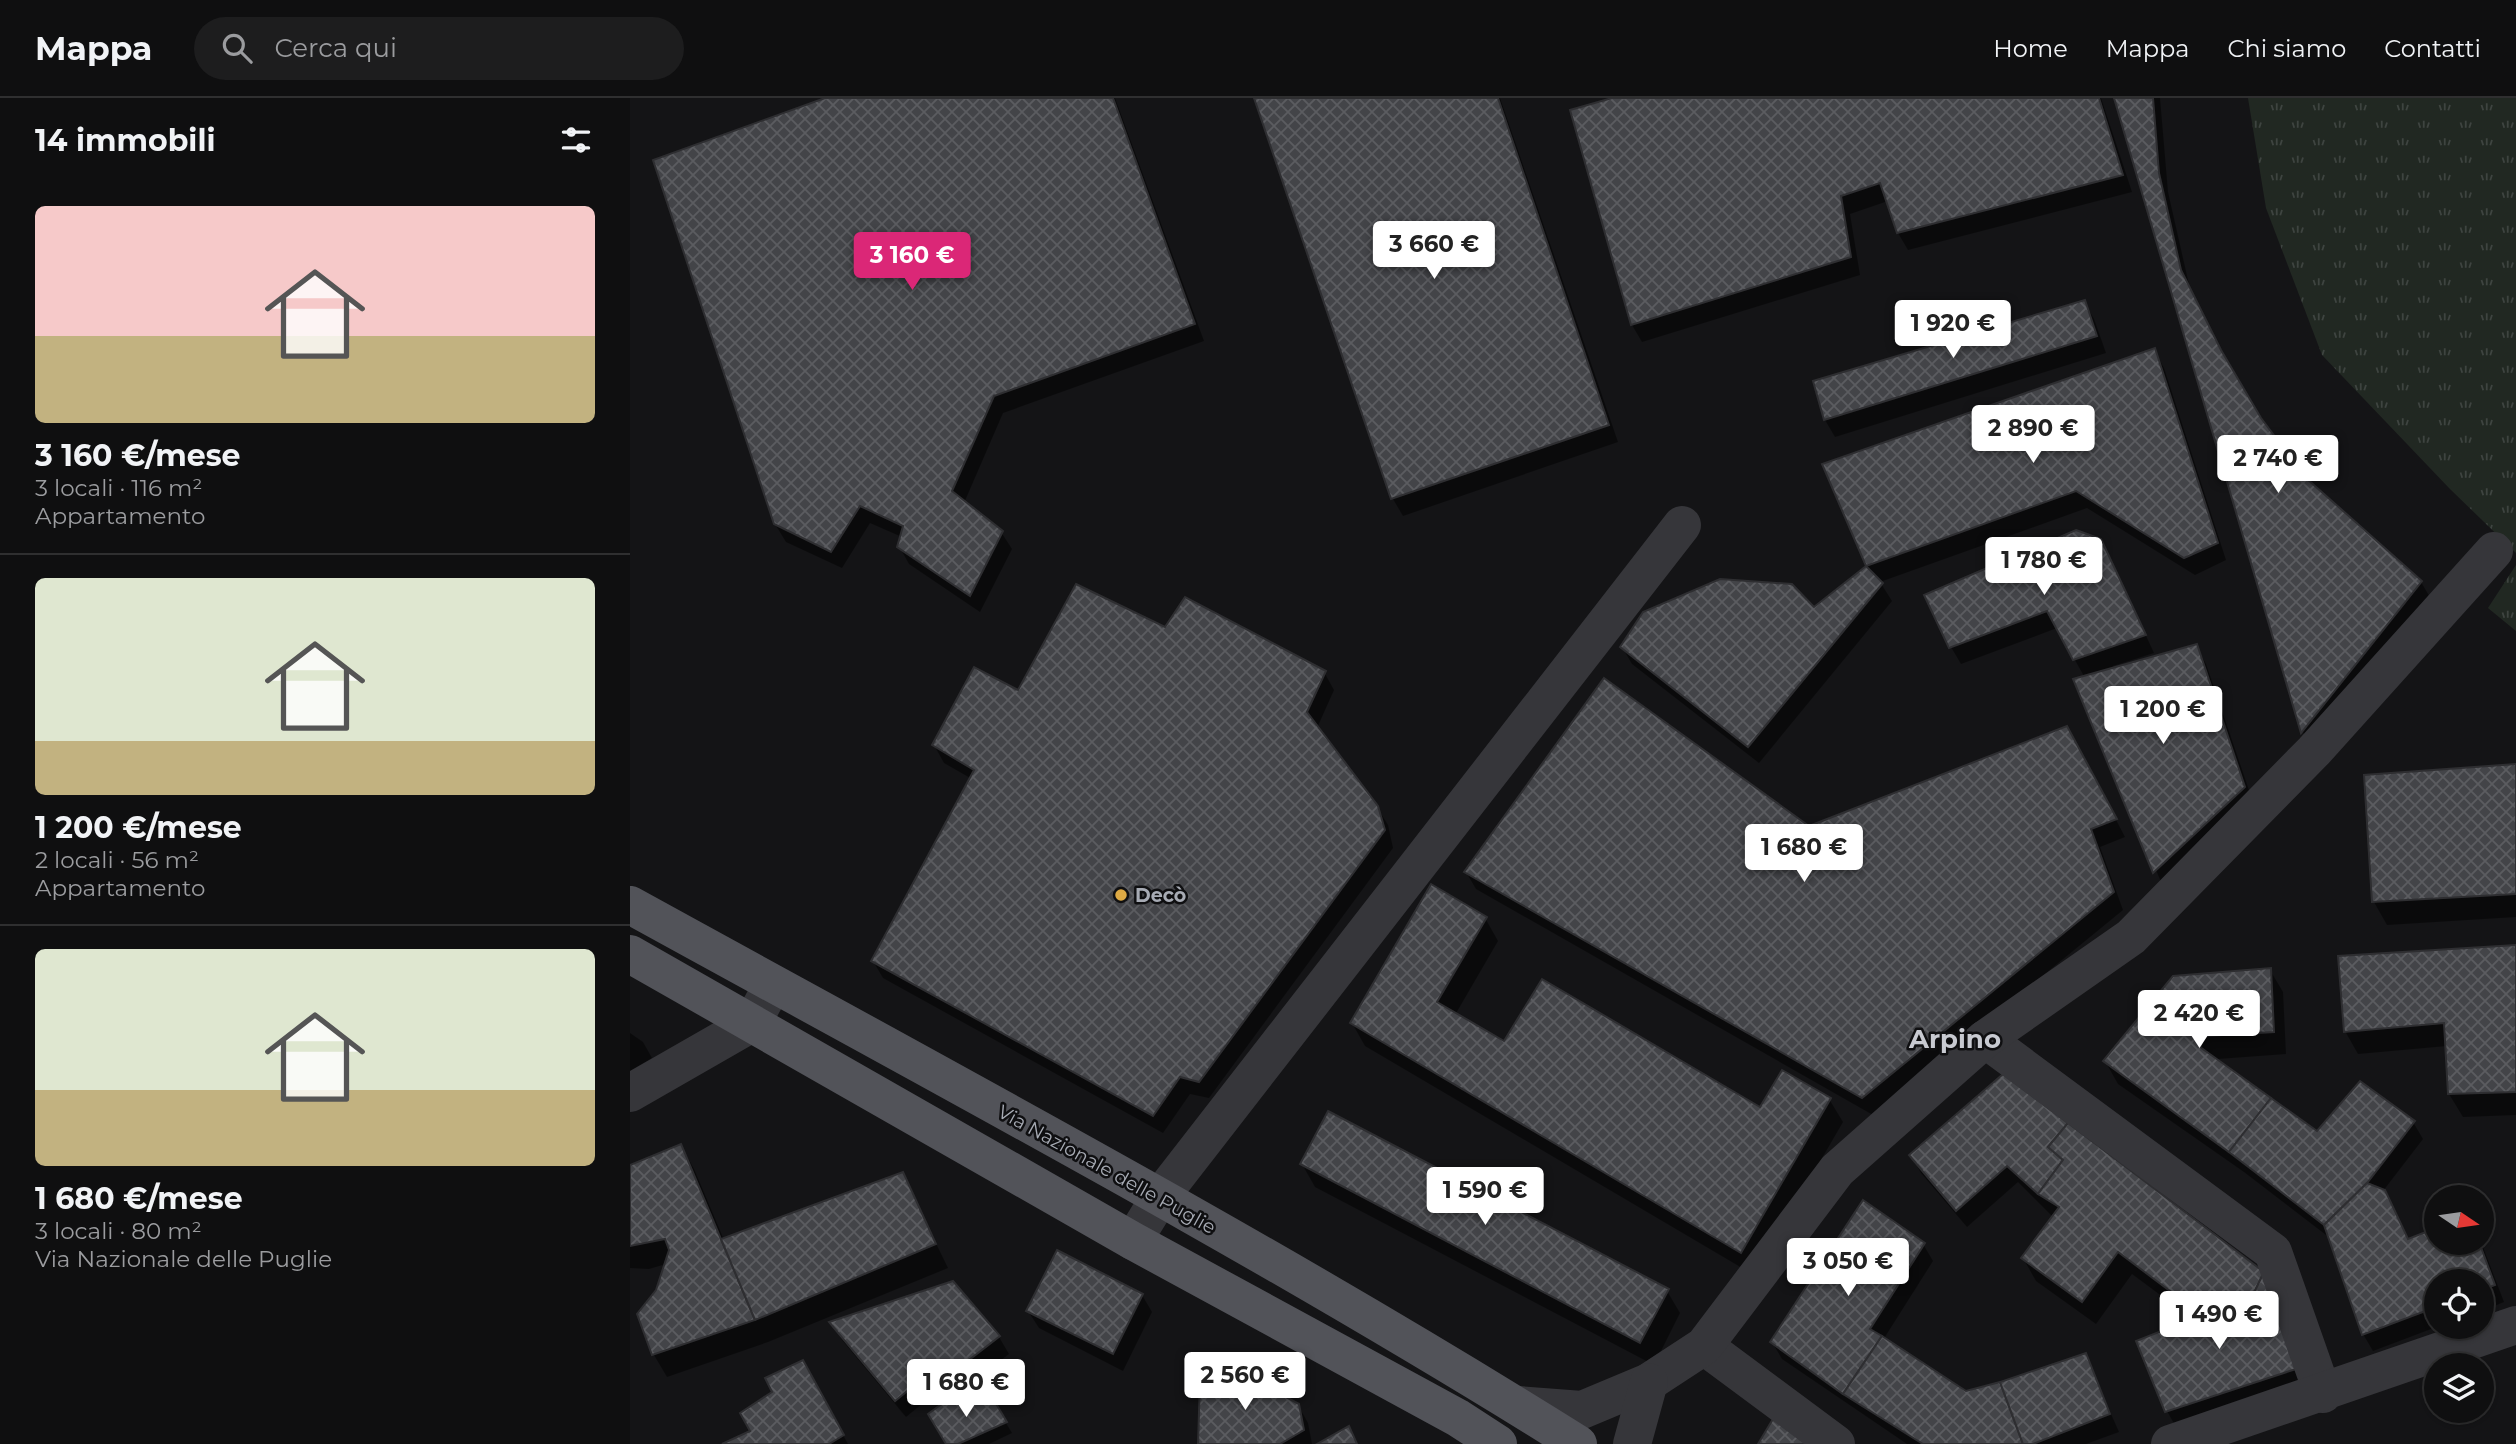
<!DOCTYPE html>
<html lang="it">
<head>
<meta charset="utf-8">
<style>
  body { margin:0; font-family:Montserrat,sans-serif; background:#1d1d1e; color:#f1f3f6; height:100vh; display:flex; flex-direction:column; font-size:26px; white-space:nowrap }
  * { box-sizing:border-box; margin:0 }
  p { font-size:23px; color:#9b9c9f }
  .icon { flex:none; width:38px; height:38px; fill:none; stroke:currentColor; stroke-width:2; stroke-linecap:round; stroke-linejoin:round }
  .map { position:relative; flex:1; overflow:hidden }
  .details { display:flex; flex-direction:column; background:#0f0f10; width:630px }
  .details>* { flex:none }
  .needle { width:46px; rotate:103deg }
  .fabs { position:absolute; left:1794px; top:1087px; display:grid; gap:14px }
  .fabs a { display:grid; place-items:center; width:70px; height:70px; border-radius:50%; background:#0f0f10; box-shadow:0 2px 5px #0004,0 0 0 2px #2f2f30; font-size:35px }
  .price { position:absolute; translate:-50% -60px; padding:0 16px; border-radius:7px; background:#fff; color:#222; font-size:23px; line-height:46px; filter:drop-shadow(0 2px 4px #0008) }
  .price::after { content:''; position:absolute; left:50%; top:42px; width:21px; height:16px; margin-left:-10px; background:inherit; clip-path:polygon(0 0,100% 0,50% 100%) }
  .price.active { background:#db2777; color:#fff }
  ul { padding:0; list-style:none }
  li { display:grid; align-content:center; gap:14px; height:371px; padding:0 35px }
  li+li { border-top:2px solid #2f2f30 }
  li span { display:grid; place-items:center; height:217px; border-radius:10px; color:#555 }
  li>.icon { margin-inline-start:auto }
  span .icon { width:126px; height:126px; fill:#fffc; stroke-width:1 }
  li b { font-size:30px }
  h2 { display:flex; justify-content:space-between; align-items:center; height:84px; padding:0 35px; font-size:30px }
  header { display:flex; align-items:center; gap:42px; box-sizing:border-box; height:98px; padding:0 35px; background:#0f0f10; border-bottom:2px solid #2f2f30 }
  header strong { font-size:33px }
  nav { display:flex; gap:38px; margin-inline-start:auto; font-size:24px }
  .search { width:490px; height:63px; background:#1d1d1e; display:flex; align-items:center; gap:18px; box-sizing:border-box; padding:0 24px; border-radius:38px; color:#9b9c9f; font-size:26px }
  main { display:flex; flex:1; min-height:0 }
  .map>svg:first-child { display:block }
  .grass { fill:url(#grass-tufts) }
  .shadow { fill:#0007 }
  .building { fill:url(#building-cross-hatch); stroke:#2e2e31; stroke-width:2 }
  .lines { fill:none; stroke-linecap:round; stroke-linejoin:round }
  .street { stroke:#36363a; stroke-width:38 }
  .primary { stroke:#525359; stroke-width:38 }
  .poi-dot { fill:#deaa44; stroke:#0f0f11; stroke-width:2.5 }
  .labels { text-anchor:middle; stroke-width:5; stroke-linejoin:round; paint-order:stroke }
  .poi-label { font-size:19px; font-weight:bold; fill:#a7abb4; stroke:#0f0f11; text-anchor:start }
  .street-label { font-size:19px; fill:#a7abb4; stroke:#0f0f11 }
  .district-label { font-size:26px; font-weight:bold; fill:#c8cad1; stroke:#0f0f11 }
</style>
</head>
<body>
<header>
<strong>Mappa</strong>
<div class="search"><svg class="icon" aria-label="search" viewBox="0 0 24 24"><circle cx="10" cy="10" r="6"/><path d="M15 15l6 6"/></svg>Cerca qui</div>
<nav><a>Home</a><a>Mappa</a><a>Chi siamo</a><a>Contatti</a></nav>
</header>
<main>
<section class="details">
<h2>14 immobili<svg class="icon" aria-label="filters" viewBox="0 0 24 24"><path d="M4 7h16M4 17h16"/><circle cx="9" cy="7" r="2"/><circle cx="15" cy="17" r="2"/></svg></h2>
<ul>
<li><span style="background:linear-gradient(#f6c9c9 60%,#c2b280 0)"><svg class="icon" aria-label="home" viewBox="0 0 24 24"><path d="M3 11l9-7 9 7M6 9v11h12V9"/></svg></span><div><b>3 160 €/mese</b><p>3 locali · 116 m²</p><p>Appartamento</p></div></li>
<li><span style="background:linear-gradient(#dfe7d0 75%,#c2b280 0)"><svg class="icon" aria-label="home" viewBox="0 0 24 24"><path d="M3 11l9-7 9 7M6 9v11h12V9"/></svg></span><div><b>1 200 €/mese</b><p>2 locali · 56 m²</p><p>Appartamento</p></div></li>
<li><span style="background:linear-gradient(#dfe7d0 65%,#c2b280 0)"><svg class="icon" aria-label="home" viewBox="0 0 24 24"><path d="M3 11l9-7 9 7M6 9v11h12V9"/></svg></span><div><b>1 680 €/mese</b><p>3 locali · 80 m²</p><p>Via Nazionale delle Puglie</p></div></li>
</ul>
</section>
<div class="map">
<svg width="1886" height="1346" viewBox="0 0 1886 1346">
  <defs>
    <pattern id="grass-tufts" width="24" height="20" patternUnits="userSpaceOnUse" patternTransform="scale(1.75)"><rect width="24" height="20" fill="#212822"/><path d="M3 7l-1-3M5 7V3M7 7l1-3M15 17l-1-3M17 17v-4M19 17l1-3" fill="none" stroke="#3e4440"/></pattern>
    <pattern id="building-cross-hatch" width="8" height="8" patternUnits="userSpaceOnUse" patternTransform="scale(1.75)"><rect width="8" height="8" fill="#434448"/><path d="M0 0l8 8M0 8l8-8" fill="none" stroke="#5b5c60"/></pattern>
  </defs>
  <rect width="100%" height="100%" fill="#141416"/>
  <!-- grass -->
  <g class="grass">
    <polygon points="1618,0 1886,0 1886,455 1820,391 1692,257 1636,110"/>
    <polygon points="1886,467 1886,533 1858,510"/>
  </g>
  <!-- shadow -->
  <g class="shadow">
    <polygon points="200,0 485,0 574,243 373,315 334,405 371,434 382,451 350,514 279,466 269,448 272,439 240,425 212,470 156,444 145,426"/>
    <polygon points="626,0 870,0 988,344 773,418 763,401"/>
    <polygon points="988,0 1471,0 1502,94 1278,152 1268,135 1258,103 1220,116 1230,177 1012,244 1002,227"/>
    <polygon points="1485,0 1530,0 1538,94 1560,191 1599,269 1629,321 1675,382 1791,484 1801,501 1682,651 1673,634"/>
    <polygon points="1454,204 1464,221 1476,255 1205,339 1195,322"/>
    <polygon points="1524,252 1534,270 1596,462 1565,477 1457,410 1250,484 1262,503 1129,665 1002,566 992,549 1184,512 1238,469 1194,367"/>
    <polygon points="1480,460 1524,555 1483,568 1484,571 1566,548 1576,566 1624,707 1534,791 1446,582 1455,580 1427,530 1331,566 1321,549"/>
    <polygon points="535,531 694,574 704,592 687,630 747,709 758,727 763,750 579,1000 560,996 533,1035 253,880 243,863 342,681 314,665 304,647 389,595"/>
    <polygon points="1447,647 1495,739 1470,749 1493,812 1243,1017 846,791 836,774 1179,730"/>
    <polygon points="1886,668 1886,819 1757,827 1744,804"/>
    <polygon points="855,820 868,843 825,917 875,946 1131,1012 1199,1001 1213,1024 1124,1177 735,948 722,925"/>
    <polygon points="1886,850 1886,1017 1833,1019 1819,996 1817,948 1728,956 1715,933"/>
    <polygon points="1640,872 1653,894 1656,956 1588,961 1587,963 1687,1035 1783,1024 1793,1041 1753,1093 1779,1142 1806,1132 1806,1144 1851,1144 1874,1204 1852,1213 1852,1183 1806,1183 1806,1228 1809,1228 1743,1253 1733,1236 1700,1140 1614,1074 1488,986 1475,963"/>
    <polygon points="0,935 13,944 22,960 0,973"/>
    <polygon points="1373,978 1633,1175 1677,1287 1547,1331 1537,1313 1564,1222 1502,1176 1466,1226 1406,1183 1393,1160 1423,1119 1388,1084 1337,1129 1291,1075 1281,1058"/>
    <polygon points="51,1048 64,1071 94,1142 272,1076 318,1170 138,1244 37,1279 24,1257 9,1216 27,1193 36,1166 19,1171 0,1170 0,1069"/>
    <polygon points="672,1066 1037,1193 1050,1215 1024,1267 685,1089"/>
    <polygon points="1293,1146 1303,1163 1253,1242 1336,1295 1455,1257 1489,1334 1456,1346 1277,1346 1152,1261 1142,1244"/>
    <polygon points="323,1185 369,1239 379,1256 337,1288 325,1279 276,1319 212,1242 202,1225"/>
    <polygon points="512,1197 522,1214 493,1273 409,1230 398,1213"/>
    <polygon points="172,1264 218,1346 96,1346 122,1334 144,1295"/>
    <polygon points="362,1302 382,1335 359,1346 318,1346 343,1309"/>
    <polygon points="668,1307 678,1325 682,1346 569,1346"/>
  </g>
  <!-- building -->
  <g class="building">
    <polygon points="195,0 483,0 565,226 364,298 322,393 373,433 340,498 267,449 273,428 230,408 201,454 144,426 23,62"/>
    <polygon points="624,0 868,0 979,327 761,401"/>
    <polygon points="982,0 1469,0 1493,77 1267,135 1250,85 1211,98 1221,159 1001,227 940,12"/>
    <polygon points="1484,0 1523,0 1529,75 1551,172 1591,252 1631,320 1676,380 1792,483 1671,635"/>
    <polygon points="1455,202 1467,238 1194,322 1183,283"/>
    <polygon points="1525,250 1588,445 1554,460 1446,393 1236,468 1192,366"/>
    <polygon points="1446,432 1471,441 1516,537 1443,562 1417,513 1319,550 1294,497"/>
    <polygon points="1236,468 1253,485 1118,649 990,549 1013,514 1090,481 1162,486 1184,509"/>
    <polygon points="446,486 535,529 555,499 696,573 677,614 748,708 755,732 569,984 550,979 523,1018 241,863 344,672 302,647 344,569 388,592"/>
    <polygon points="1567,546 1615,689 1523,775 1443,581"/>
    <polygon points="974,580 1179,728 1437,628 1487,721 1461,731 1484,794 1232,1000 834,774"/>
    <polygon points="1886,666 1886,796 1742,804 1734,677"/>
    <polygon points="801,786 857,819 807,904 874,943 912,881 1130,1009 1152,972 1201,1000 1111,1155 720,925"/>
    <polygon points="1886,847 1886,994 1818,996 1814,925 1714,934 1708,858"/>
    <polygon points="1641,870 1644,934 1575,938 1570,949 1641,1000 1599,1054 1473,963 1543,878"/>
    <polygon points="1373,976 1438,1025 1418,1049 1433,1062 1408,1096 1377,1068 1326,1113 1279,1057"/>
    <polygon points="1730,983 1785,1023 1737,1085 1694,1127 1599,1054 1641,1000 1687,1033"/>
    <polygon points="698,1013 1039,1191 1010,1245 670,1066"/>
    <polygon points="1438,1025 1634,1174 1623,1197 1572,1217 1488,1154 1452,1204 1391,1160 1429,1109 1408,1096 1433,1062 1418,1049"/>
    <polygon points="51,1046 125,1222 22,1257 7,1216 26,1192 39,1152 35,1141 0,1148 0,1067"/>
    <polygon points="273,1074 306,1146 125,1222 91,1141"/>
    <polygon points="1737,1085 1755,1092 1778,1141 1806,1130 1806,1144 1849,1144 1865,1187 1852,1192 1852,1183 1806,1183 1806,1209 1732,1237 1694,1127"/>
    <polygon points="1233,1102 1295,1145 1240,1231 1252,1238 1213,1296 1140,1244"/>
    <polygon points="427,1152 513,1196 483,1256 396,1213"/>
    <polygon points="1634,1174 1669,1270 1535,1314 1506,1243 1623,1197"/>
    <polygon points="323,1183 370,1238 326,1272 314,1263 265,1303 199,1224"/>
    <polygon points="1252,1238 1336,1293 1370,1284 1393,1346 1293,1346 1213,1296"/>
    <polygon points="1456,1255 1480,1316 1403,1346 1393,1346 1370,1284"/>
    <polygon points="173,1262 214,1337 199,1346 92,1346 120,1333 110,1315 142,1294 135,1280"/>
    <polygon points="598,1268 669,1306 674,1332 650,1346 568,1346 570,1282"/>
    <polygon points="324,1297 343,1307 362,1299 377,1324 328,1346 316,1346 298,1316"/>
    <polygon points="1143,1321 1181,1346 1128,1346"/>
    <polygon points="719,1328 727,1346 687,1346"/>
  </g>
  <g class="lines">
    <!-- street -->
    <g class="street">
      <polyline points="1355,941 1643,1154 1693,1296"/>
      <polyline points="0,995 122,925 143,886"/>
      <polyline points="503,1143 530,1099 1052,427"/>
      <polyline points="1074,1248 1206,1346"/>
      <polyline points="888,1307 952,1312 1019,1284 1074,1248 1207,1072 1355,941 1501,839 1684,653 1864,453"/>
      <polyline points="1002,1346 1019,1284"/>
      <polyline points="1540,1346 1886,1227"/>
    </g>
    <!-- primary -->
    <g class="primary">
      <path d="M0,807C318,982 640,1153 948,1346"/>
      <polyline points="0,856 503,1143 828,1320 868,1346"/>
    </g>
  </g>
  <!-- markers -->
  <circle class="poi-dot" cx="491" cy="797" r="7"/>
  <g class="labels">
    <!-- poi labels -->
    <g class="poi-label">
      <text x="505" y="804">Decò</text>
    </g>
    <!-- street labels -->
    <g class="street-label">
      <text transform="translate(477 1071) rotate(29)" y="7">Via Nazionale delle Puglie</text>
    </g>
    <!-- district labels -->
    <g class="district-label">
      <text x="1325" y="950">Arpino</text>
    </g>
  </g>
</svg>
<div class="fabs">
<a><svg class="needle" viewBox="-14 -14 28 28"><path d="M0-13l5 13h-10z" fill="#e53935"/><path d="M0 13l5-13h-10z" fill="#9b9c9f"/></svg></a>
<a><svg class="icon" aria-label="locate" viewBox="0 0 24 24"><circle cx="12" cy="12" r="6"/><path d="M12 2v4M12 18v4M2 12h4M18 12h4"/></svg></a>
<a><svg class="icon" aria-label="layers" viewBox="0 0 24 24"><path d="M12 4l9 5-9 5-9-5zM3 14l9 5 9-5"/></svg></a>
</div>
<b class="price" style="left:804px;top:183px">3 660 €</b>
<b class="price active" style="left:282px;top:194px">3 160 €</b>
<b class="price" style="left:1323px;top:262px">1 920 €</b>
<b class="price" style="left:1403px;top:367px">2 890 €</b>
<b class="price" style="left:1648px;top:397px">2 740 €</b>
<b class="price" style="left:1414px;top:499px">1 780 €</b>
<b class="price" style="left:1533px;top:648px">1 200 €</b>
<b class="price" style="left:1174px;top:786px">1 680 €</b>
<b class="price" style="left:1569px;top:952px">2 420 €</b>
<b class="price" style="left:855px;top:1129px">1 590 €</b>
<b class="price" style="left:1218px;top:1200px">3 050 €</b>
<b class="price" style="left:1589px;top:1253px">1 490 €</b>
<b class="price" style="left:615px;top:1314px">2 560 €</b>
<b class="price" style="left:336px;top:1321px">1 680 €</b>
</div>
</main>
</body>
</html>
